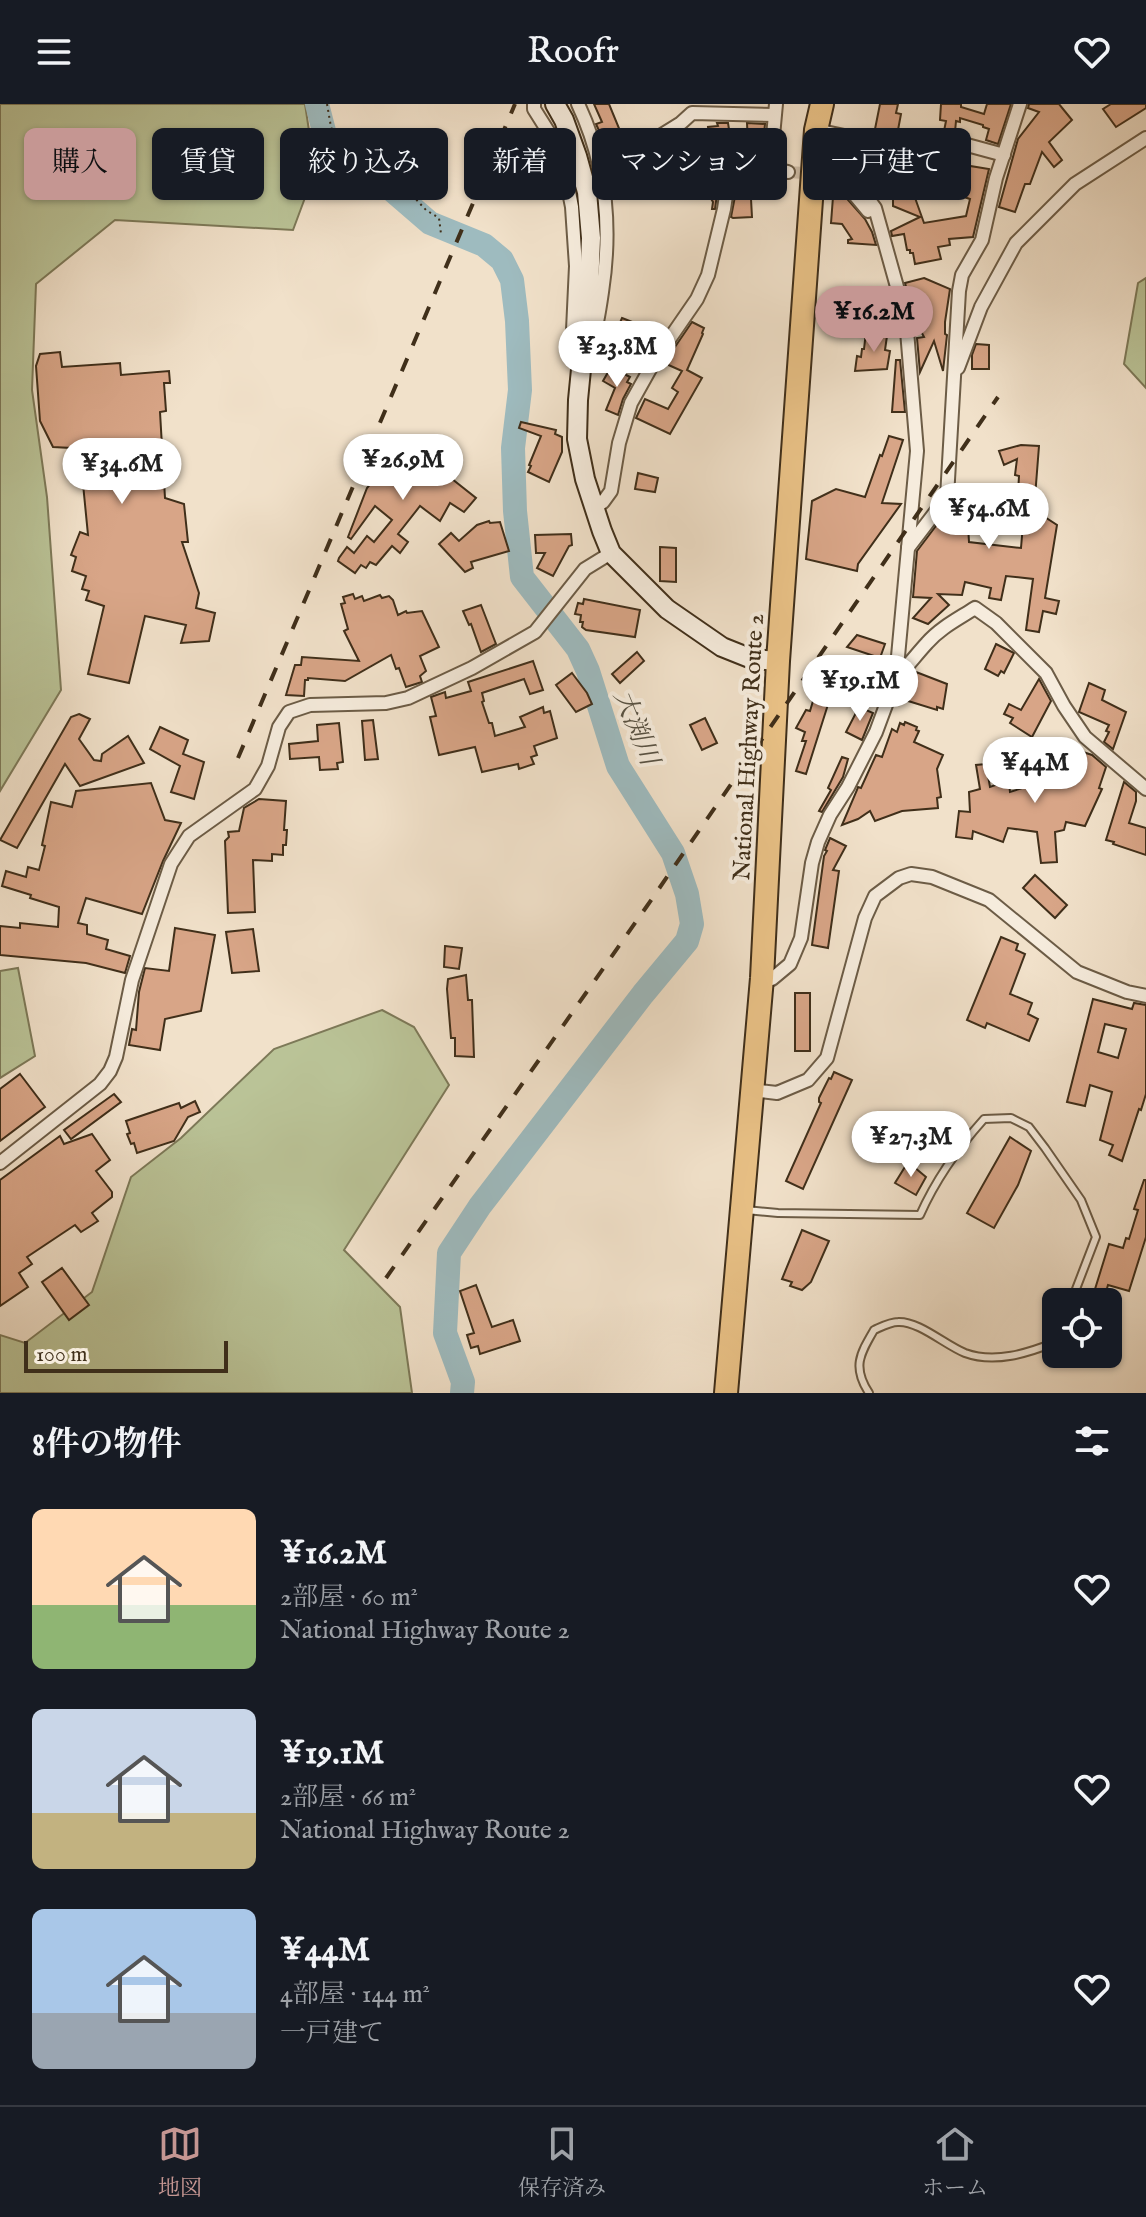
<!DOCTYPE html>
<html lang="ja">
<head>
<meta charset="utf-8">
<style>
  body { margin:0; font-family:"IM FELL English","Noto Serif JP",serif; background:#242831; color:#f1f3f6; height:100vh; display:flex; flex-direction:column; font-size:30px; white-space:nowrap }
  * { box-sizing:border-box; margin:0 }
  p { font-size:26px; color:#9ea1a6 }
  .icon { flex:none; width:44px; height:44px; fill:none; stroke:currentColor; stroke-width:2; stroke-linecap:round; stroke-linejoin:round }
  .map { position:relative; height:1289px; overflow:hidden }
  .panel { display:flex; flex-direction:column; background:#171b24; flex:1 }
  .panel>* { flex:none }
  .top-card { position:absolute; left:24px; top:24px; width:1098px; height:72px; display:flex; gap:16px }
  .tools { position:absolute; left:1042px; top:1184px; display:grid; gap:16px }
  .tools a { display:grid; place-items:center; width:80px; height:80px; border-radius:12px; background:#171b24; box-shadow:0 2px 6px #0004; font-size:40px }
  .scale { position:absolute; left:24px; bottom:20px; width:204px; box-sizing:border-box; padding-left:8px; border:4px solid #402f1a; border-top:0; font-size:22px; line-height:28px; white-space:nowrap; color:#402f1a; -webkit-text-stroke:6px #f6ecdd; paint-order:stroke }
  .price { position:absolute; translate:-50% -68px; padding:0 18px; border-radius:28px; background:#fff; color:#222; font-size:26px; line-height:52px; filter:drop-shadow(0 2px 4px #0008) }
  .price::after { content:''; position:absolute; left:50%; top:48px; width:24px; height:18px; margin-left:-12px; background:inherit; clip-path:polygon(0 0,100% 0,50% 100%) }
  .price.selected { background:#c59692; color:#111 }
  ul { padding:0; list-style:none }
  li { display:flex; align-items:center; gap:24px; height:200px; padding:0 32px }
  li span { display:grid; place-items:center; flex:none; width:224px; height:160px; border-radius:12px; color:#555 }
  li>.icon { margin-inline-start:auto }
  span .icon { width:96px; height:96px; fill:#fffc; stroke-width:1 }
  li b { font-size:34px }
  h2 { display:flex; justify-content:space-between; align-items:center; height:96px; padding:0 32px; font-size:34px }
  .pill { padding:0 28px; border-radius:12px; background:#171b24; box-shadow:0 2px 6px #0004; font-size:28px; line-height:72px }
  .pill.selected { background:#c59692; color:#111 }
  header { display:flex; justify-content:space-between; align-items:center; height:104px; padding:0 32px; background:#171b24; font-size:36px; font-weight:600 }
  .menu { display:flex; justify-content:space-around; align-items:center; height:112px; border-top:2px solid #363941; background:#171b24; font-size:22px; color:#9ea1a6 }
  .menu a { display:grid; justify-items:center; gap:4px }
  .menu .selected { color:#c59692 }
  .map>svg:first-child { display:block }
  .green { fill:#bac397; stroke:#7d7958; stroke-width:2 }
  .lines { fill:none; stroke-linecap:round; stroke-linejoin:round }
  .river { stroke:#9ebbbf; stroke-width:24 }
  .building { fill:#d8a587; stroke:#402f1a; stroke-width:2; fill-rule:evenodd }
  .street-tunnel { stroke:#cebda7; stroke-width:12; stroke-dasharray:12 6; stroke-linecap:butt }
  .lane-casing { stroke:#6c5c46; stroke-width:10 }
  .street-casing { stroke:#6c5c46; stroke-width:16 }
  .secondary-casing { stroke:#402f1a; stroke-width:22 }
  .highway-casing { stroke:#402f1a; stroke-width:26 }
  .path { stroke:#402f1a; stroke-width:2; stroke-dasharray:2 4; stroke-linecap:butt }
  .lane { stroke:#f6ecdd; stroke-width:6 }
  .street { stroke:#f6ecdd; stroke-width:12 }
  .secondary { stroke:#f6ecdd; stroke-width:18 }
  .highway { stroke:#e8c085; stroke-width:22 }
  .rail { stroke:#402f1a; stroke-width:4; stroke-dasharray:14 14; stroke-linecap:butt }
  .labels { text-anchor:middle; stroke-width:8; stroke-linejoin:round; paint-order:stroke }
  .street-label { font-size:24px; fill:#402f1a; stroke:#f6ecdd }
  .water-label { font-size:26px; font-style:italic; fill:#585243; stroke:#f6ecdd }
</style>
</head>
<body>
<header><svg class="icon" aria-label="menu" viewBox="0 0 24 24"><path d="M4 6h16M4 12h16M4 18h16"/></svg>Roofr<svg class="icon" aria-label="heart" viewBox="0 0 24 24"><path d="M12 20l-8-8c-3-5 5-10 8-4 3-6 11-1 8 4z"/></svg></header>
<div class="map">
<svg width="1146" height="1289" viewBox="0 0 1146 1289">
  <rect width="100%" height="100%" fill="#f1e1ca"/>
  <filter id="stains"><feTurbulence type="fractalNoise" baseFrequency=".0025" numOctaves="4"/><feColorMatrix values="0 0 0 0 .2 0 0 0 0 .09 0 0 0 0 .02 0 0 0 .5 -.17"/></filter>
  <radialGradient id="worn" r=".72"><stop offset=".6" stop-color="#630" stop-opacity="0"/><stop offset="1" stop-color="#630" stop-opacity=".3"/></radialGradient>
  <!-- green -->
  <g class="green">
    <polygon points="0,0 305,0 315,67 293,126 115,116 36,180 32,286 47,393 61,586 0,687"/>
    <polygon points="1146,174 1146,284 1124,260 1138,179"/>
    <polygon points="18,864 35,952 0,974 0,867"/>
    <polygon points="382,906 414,923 449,981 344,1146 400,1203 412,1289 0,1289 0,1231 25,1239 92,1188 131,1073 181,1034 274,945"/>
  </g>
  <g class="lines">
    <!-- river -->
    <polyline class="river" points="317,0 325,31 335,49 379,75 430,119 484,141 502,156 512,176 517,217 520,286 513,344 515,407 522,473 578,545 588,567 618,662 673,749 687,790 692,820 687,837 643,890 480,1102 449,1149 445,1229 463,1278 462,1289"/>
  </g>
  <!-- building -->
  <g class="building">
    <polygon points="594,0 609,0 623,34 606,42 596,20 602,18"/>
    <polygon points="880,0 898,0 896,9 901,10 898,26 875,25"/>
    <polygon points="941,0 961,0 961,3 984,10 987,0 1011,0 998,40 986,36 989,25 983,23 983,21 960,14 960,18 956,17 955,28 944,27 946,17 940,16"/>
    <polygon points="1029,0 1059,0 1072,16 1049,38 1062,56 1054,63 1042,48 1030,80 1025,80 1015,108 999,103 1018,35 1039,8 1028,4"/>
    <polygon points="1111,0 1146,0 1146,4 1116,23 1103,5"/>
    <polygon points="717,19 728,19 733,50 705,54 719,76 715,105 712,105 713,98 699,75 685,83 678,72 683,69 680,65 683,63 670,42 687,29 692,37 709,34 708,23 718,22"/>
    <polygon points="747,19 765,20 763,39 748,40"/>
    <polygon points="527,31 544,38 545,42 540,53 521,45"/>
    <polygon points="902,48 909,77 924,119 966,112 970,95 964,93 970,62 989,65 973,133 949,135 950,141 938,143 941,155 915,160 913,149 910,149 910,146 907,146 904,130 892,132 891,127 920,113 893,102 893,78 880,86 870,70"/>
    <polygon points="750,77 752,113 733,114 731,113 737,82 739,78"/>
    <polygon points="834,80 865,115 872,128 876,141 848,139 848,136 852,135 842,120 831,119"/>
    <polygon points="924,174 950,185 945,218 945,230 947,231 943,267 934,237 920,268 917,234 924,233 915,216 905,179"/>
    <polygon points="622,214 653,226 644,249 612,237"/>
    <polygon points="692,218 704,224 702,229 703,230 687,266 702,274 670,330 636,314 645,295 668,305 678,288 672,284 682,267 664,259"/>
    <polygon points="866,228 887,232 885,246 890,247 887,265 855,267 857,252 861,253 862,245 864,245"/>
    <polygon points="976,240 989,241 989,265 972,265 972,251"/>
    <polygon points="60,248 62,263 120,259 121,271 169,267 170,279 164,279 166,307 160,308 165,394 184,400 188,438 182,438 199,489 196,504 215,509 209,537 181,539 186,521 145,512 129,579 88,570 104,502 86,496 89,487 82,485 86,472 72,467 76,453 71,451 80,428 88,431 80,349 70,350 71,344 53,343 40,317 36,262 40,250"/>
    <polygon points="896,256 900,256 905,308 892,308"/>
    <polygon points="611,263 630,273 627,278 631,280 623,295 618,311 606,306 615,284 603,277"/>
    <polygon points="521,318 556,326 555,330 562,333 562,348 549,378 528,368 531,362 529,361 541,332 519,324"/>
    <polygon points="889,332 903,336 882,399 901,400 858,460 857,467 806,455 812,397 836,385 865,393 880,351 882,352"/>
    <polygon points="394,339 400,344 403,339 423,352 476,394 464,408 450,399 440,417 420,402 398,430 408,438 400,449 392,442 376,461 370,458 366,464 361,461 355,469 338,457 339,454 347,443 354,449 367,432 374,438 392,416 375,402 351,435 348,433 367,384 384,363 380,360"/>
    <polygon points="1021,341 1039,342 1034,406 1057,421 1045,494 1059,497 1056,510 1043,507 1039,528 1026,526 1033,475 1006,472 1001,496 989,494 991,484 965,478 962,491 938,490 949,501 928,520 913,514 931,494 913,493 917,447 954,398 958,385 967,389 962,402 966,404 960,418 968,421 969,438 1021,444 1024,408 1017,407 1019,372 1015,371 1017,355 1004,361 999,347"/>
    <polygon points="638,369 658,374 655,388 635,385"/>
    <polygon points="489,417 490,419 500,418 509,447 471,458 473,464 465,468 439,440 451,429 459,437 477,421"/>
    <polygon points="571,430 572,441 569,442 553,472 537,464 545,449 536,449 535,431"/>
    <polygon points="660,443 676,444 676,478 660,477"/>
    <polygon points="353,490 355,495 362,492 364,497 380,491 382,494 389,492 393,496 398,511 406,507 407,509 422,507 439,543 420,552 426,567 420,572 422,578 406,583 399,564 396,565 391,551 345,577 308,574 308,576 305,576 304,592 286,591 295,561 301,561 302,553 359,557 344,527 348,525 341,500 345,499 343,493"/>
    <polygon points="584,495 640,506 635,533 586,526 582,523 583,518 580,518 581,511 575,510 578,499 583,500"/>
    <polygon points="481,501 496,540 481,548 471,520 469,521 463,507"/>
    <polygon points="857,531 885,540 880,554 847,543"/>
    <polygon points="996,540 1014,549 1004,569 1001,567 998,572 985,565"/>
    <polygon points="637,548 644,557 620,579 612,570"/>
    <polygon points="533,557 543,586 530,590 524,575 482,589 484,597 482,598 489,619 492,619 495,632 525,623 520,613 543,603 544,609 550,607 557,634 534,642 537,651 531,653 534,660 519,665 518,660 482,668 475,643 439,651 430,613 436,612 431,593 445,588 446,594 471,587 468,578"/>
    <polygon points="916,568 947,580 943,605 937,603 937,606 905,596"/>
    <polygon points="572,569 587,589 592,600 576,608 556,581"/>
    <polygon points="1039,575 1051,597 1032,633 1010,619 1013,614 1004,610 1009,600 1021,606"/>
    <polygon points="1089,579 1105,586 1102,596 1126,608 1113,645 1104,638 1109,628 1106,627 1109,621 1079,608"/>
    <polygon points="816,587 831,591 806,670 796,667 806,637 802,637 805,628 796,624 806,606 810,607"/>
    <polygon points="859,603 873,609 862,636 846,628"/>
    <polygon points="79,610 90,615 79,635 94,656 101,657 102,650 128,632 144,659 80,682 65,660 17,744 0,736 71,613"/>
    <polygon points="705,614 717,639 702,646 690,621"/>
    <polygon points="373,616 378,655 365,656 362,617"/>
    <polygon points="905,618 917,623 916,626 919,627 914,638 943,651 937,665 941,693 937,694 938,704 902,707 875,717 870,707 858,715 842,721 857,686 858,683 861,684 876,651 882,653 892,625 897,628 900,619 904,621"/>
    <polygon points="339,619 343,658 337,659 338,665 320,666 319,653 290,655 289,640 318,637 317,621"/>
    <polygon points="160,623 188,636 183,650 204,658 194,695 171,688 180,662 150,645"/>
    <polygon points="1080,647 1092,651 1106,663 1099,684 1102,685 1085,722 1066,718 1064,726 1055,728 1057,758 1041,759 1037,728 1008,724 1003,738 973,727 972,735 956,733 959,707 970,708 969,688 980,685 976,661 986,660 990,683 1004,678 1009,679 1010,688 1038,679 1037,675 1062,665 1065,658 1075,661"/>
    <polygon points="842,653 848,655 843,673 822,708 819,707 831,686 828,684"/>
    <polygon points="1124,678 1136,688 1136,697 1129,719 1146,724 1146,751 1113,740 1114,738 1106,736"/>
    <polygon points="151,679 165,716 181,719 163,757 142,810 86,794 78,819 87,821 87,830 108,836 106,845 130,852 125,869 86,859 0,851 0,822 20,824 20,819 58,823 59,803 30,794 31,791 2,782 6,767 26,773 28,763 39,766 45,742 42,741 51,698 72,703 76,687"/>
    <polygon points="259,695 286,697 284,726 287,726 286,741 283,741 283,751 272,750 272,757 253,756 255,808 228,809 225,737 229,733 228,728 239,727 244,704"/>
    <polygon points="830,734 846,742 833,766 839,767 828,844 812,841 824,752 827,747 825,746"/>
    <polygon points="1035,771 1067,801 1055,814 1023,784"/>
    <polygon points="175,824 215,831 201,907 165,915 160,946 129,941 132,925 136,926 139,888 145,864 169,867"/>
    <polygon points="253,825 259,867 232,869 226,828"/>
    <polygon points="1001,833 1018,840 1016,846 1025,850 1010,890 1032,899 1028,910 1038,915 1029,937 987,919 985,924 967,916"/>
    <polygon points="445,842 462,844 459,865 444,863"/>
    <polygon points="466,871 468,896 472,896 474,953 455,952 455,934 451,934 447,885 448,875"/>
    <rect x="795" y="889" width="15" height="58"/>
    <path d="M1093,895L1132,905L1134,899L1146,901V990L1141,1006L1139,1005L1122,1057L1109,1051L1113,1041L1100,1036L1112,988L1090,981L1085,1002L1067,998ZM1105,920L1126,925L1118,954L1098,948Z"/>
    <polygon points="834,968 852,976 803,1085 786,1077 821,999 819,998 819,994 829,974 831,975"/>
    <polygon points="20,970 45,1003 0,1037 0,985"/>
    <polygon points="114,990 121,998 71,1035 64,1026"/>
    <polygon points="195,997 200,1008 188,1013 174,1037 137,1049 134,1039 131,1040 127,1030 130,1029 126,1017 179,999 181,1004"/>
    <polygon points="92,1030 110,1056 96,1067 112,1088 112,1093 92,1109 98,1117 92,1121 81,1128 75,1121 27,1153 32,1160 19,1169 28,1183 0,1202 0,1076 60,1032 64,1040"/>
    <polygon points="1010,1033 1031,1047 1018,1081 994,1124 967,1109"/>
    <polygon points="908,1058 926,1073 916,1091 895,1079"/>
    <polygon points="1144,1076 1146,1076 1146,1133 1129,1187 1108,1181 1103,1198 1091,1198 1109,1140 1123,1144 1126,1134 1129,1135 1138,1106 1134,1105"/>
    <polygon points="802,1126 829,1137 811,1178 802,1186 790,1182 792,1178 782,1175"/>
    <polygon points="62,1164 89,1201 69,1216 42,1178"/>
    <polygon points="476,1181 492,1223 513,1216 520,1237 480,1250 478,1242 471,1244 467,1231 474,1229 460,1187"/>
  </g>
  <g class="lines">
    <!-- street-tunnel -->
    <polyline class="street-tunnel" points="788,68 838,71"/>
    <defs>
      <g id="lane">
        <path d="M746,1106L778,1109L920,1111C936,1075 958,1044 984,1015L1011,1014L1029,1023L1045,1044L1081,1096L1096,1133L1071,1198"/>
        <path d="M869,1289C852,1263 860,1250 874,1226C881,1223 890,1218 898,1218C919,1217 945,1241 965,1249C995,1260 1028,1249 1056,1238"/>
      </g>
      <g id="street">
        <polyline points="534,0 534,5 551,32 565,68 572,103 576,162 573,226 579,251"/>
        <path d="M578,0C606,59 612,123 602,188C599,209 596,228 588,248"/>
        <polyline points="816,26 849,33 938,37 967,41 1004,51"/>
        <polyline points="770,64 788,68"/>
        <polyline points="602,68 681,19 692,9 774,11"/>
        <polyline points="838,71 868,107"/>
        <polyline points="958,264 981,203 1016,139 1075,80 1146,34"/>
        <polyline points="594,404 603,398 611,387 619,339 631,299 655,256 697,195 708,171 724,105 728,78 734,70 770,64 776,0"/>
        <polyline points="908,444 947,393 959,187 962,171 982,136 996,74 1020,0"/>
        <path d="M896,574C907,563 916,551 927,539C940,524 958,515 975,504L996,519L1046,569L1064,602L1085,633L1146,685"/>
        <polyline points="762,874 772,875 790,860 801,834 812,759 818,738 830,711 848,683 876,628 896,574 917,347 906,215 875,104 849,69 833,41 816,26"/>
        <polyline points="751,986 777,989 808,976 827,954 865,814 875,792 899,774 911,770 932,773 989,796 1077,868 1127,888 1146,892"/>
        <polyline points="0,1059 100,980 110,967 116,953 132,876 171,760 189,732 255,685 268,662 279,623 289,608 310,601 386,599 408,594 472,564 535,528 585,465 611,449"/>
      </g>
      <polyline id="secondary" points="555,0 564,16 577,52 587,88 591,134 589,184 578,296 577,335 585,375 602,427 611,449 667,505 722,543 752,555 778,557"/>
      <polyline id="highway" points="726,1289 762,874 778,557 816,26 822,0"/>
    </defs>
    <!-- lane casing -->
    <use href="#lane" class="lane-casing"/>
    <!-- street casing -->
    <use href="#street" class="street-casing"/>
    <!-- secondary casing -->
    <use href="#secondary" class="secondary-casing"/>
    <!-- highway casing -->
    <use href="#highway" class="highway-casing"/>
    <!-- path -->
    <polyline class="path" points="327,0 331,23 339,41 374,62 410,89 426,106 439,114 441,130"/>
    <!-- lane -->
    <use href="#lane" class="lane"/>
    <!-- street -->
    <use href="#street" class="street"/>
    <!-- secondary -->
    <use href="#secondary" class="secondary"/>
    <!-- highway -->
    <use href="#highway" class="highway"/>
    <!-- rail -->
    <g class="rail">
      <polyline points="238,654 515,0"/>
      <polyline points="386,1174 647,802 998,293"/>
    </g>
  </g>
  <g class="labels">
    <!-- street labels -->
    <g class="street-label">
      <text transform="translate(748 643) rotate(-87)" y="8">National Highway Route 2</text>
    </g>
    <!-- water labels -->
    <g class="water-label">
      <text transform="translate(637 623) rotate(68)" y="9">大渕川</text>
    </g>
  </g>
  <rect width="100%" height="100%" filter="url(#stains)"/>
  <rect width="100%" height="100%" fill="url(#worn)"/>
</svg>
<div class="tools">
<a><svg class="icon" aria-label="locate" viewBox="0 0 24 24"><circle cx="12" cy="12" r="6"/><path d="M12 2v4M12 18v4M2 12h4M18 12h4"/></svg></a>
</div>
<div class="scale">100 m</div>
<b class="price selected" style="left:874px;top:250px">¥16.2M</b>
<b class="price" style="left:617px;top:285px">¥23.8M</b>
<b class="price" style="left:403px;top:398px">¥26.9M</b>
<b class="price" style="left:122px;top:402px">¥34.6M</b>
<b class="price" style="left:989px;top:447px">¥54.6M</b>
<b class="price" style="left:860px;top:619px">¥19.1M</b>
<b class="price" style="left:1035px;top:701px">¥44M</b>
<b class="price" style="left:911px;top:1075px">¥27.3M</b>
<div class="top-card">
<a class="pill selected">購入</a>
<a class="pill">賃貸</a>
<a class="pill">絞り込み</a>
<a class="pill">新着</a>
<a class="pill">マンション</a>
<a class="pill">一戸建て</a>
</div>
</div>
<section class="panel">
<h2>8件の物件<svg class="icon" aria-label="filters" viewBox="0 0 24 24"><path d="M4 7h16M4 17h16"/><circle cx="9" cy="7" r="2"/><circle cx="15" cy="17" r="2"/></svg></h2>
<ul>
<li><span style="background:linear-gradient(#ffd9b3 60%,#8fb573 0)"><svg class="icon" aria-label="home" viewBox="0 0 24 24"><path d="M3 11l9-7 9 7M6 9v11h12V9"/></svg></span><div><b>¥16.2M</b><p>2部屋 · 60 m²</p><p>National Highway Route 2</p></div><svg class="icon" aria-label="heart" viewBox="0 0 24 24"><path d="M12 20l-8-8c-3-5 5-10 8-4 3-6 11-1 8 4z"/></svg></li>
<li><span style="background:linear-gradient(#c9d6e8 65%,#c2b280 0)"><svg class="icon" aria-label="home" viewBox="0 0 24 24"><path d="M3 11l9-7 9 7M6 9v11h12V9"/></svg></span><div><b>¥19.1M</b><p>2部屋 · 66 m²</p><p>National Highway Route 2</p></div><svg class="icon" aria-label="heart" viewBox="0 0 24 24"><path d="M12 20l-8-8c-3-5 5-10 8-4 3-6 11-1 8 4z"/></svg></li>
<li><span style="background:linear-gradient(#a9c7e8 65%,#9aa5b1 0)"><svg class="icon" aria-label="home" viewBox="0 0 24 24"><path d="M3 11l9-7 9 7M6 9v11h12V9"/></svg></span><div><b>¥44M</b><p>4部屋 · 144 m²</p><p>一戸建て</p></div><svg class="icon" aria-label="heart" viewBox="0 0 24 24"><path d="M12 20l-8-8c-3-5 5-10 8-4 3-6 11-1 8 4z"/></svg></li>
</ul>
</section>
<nav class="menu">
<a class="selected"><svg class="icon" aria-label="map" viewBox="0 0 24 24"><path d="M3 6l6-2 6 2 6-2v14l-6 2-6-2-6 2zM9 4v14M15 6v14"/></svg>地図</a>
<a><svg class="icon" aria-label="saved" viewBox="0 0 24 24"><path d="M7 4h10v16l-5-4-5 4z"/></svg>保存済み</a>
<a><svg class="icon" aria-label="home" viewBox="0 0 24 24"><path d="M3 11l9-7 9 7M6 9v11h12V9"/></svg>ホーム</a>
</nav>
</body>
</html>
